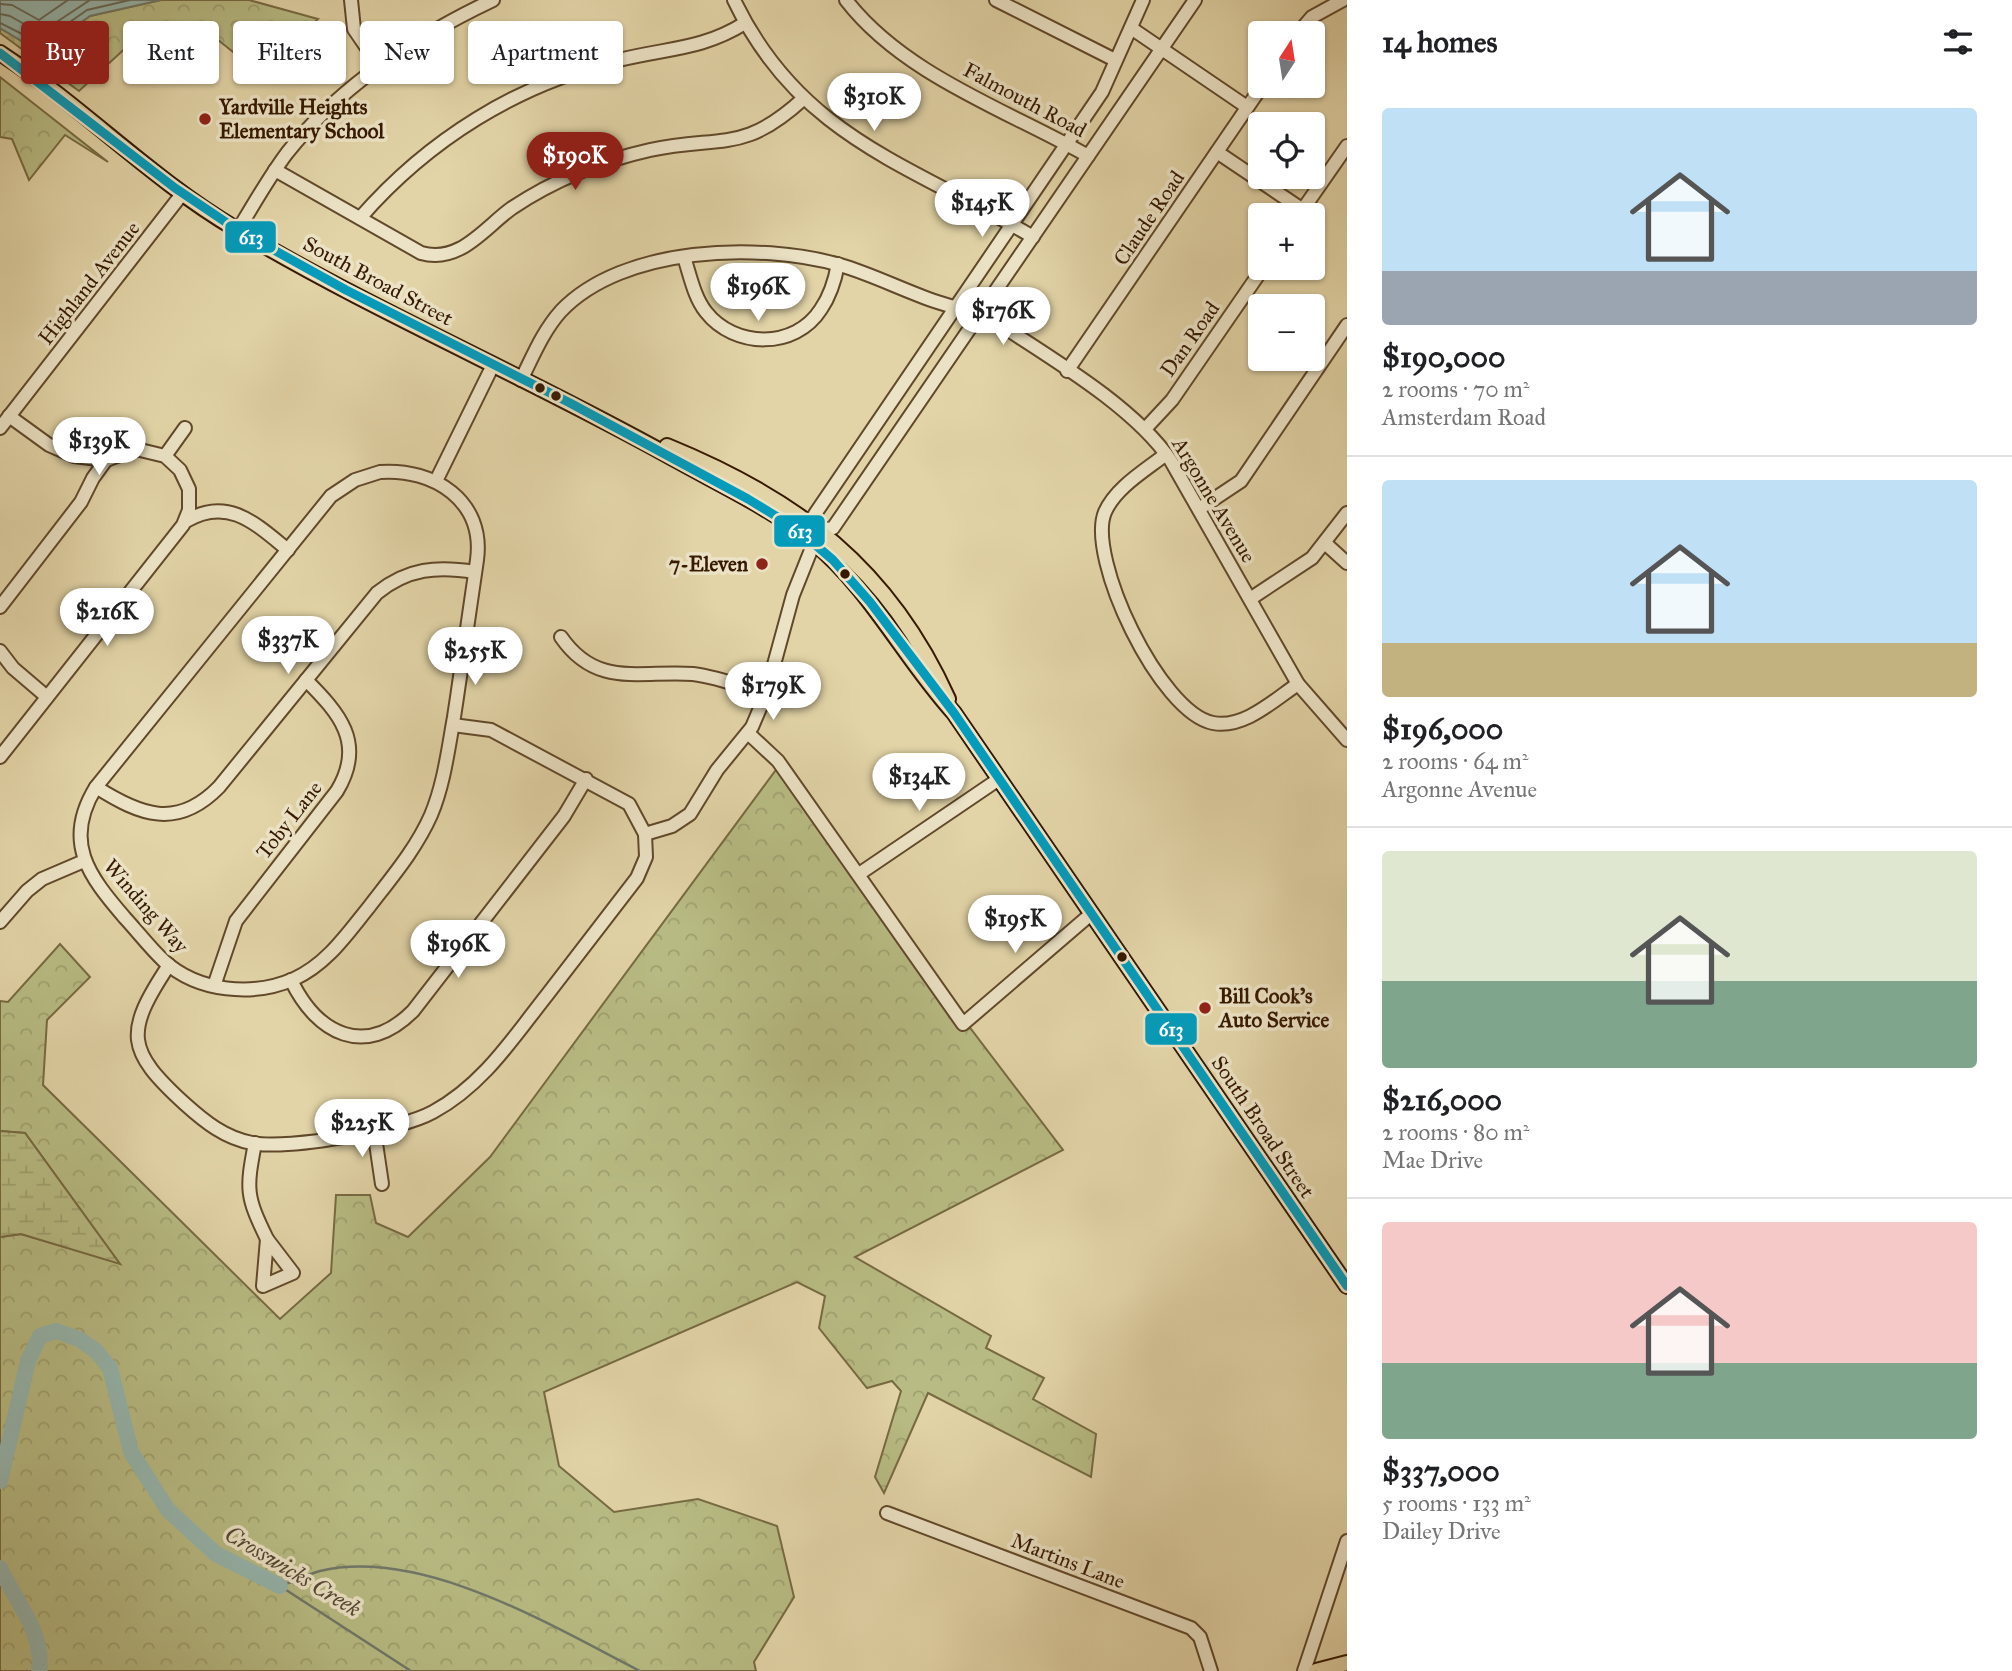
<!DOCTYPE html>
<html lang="en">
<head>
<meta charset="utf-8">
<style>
  body { margin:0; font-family:"IM FELL Great Primer",serif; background:#f2f2f2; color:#202124; height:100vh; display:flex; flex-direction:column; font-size:26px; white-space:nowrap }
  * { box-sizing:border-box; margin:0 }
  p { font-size:23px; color:#757577 }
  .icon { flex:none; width:38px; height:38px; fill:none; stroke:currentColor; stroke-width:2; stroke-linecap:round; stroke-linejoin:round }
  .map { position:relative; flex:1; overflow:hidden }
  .sheet { display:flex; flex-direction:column; background:#fff; width:665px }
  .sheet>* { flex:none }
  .top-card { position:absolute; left:21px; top:21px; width:665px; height:63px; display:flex; gap:14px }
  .needle { width:46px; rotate:12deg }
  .buttons { position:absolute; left:1248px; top:21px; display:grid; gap:14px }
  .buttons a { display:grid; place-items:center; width:77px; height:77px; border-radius:7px; background:#fff; box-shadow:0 2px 5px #0004; font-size:35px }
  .price { position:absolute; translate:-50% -60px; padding:0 16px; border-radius:24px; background:#fff; color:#222; font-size:23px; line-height:46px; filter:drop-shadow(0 2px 4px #0008) }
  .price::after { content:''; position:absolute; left:50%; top:42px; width:21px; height:16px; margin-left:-10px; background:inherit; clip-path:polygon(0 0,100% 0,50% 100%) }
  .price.on { background:#8f2418; color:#fff }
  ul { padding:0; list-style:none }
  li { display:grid; align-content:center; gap:14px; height:371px; padding:0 35px }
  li+li { border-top:2px solid #e0e0e0 }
  li span { display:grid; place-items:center; height:217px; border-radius:7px; color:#555 }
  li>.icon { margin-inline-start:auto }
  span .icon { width:126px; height:126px; fill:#fffc; stroke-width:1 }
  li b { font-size:30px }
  h2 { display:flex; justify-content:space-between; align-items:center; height:84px; padding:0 35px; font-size:30px }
  .pill { padding:0 24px; border-radius:7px; background:#fff; box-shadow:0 2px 5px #0004; font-size:24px; line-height:63px }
  .pill.on { background:#8f2418; color:#fff }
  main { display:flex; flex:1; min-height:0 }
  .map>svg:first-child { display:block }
  .forest { fill:url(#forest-crowns); stroke:#776a42; stroke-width:2 }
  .wetland { fill:url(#wetland-marsh); stroke:#776a42; stroke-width:2 }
  .water { fill:#96b7af; stroke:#707869; stroke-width:2 }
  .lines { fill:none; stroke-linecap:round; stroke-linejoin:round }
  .shore { stroke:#666858; stroke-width:2 }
  .stream { stroke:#707869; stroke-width:2.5 }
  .river { stroke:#96b7af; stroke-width:16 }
  .minor-casing { stroke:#61482a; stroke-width:16 }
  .major-casing { stroke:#361901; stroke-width:18 }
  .minor { stroke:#ece3c6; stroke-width:12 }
  .major { stroke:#e2d4a7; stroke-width:14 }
  .bus-1-casing { stroke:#ece3c6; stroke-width:14 }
  .bus-1 { stroke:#059bba; stroke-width:9 }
  .poi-dot { fill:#8f2418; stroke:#ece3c6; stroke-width:2.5 }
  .bus-dot { fill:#361901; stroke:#ece3c6; stroke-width:2.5 }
  .labels { text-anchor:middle; stroke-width:7; stroke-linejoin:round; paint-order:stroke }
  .street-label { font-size:21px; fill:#361901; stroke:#ece3c6 }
  .poi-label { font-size:21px; font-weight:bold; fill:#361901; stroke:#ece3c6; text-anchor:start }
  .water-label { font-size:23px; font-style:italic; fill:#534835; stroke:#ece3c6 }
  .line-badge { stroke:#ece3c6; stroke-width:2.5 }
  .badge-label { font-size:19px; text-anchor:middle; font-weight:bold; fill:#fff }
</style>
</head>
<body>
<main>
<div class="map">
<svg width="1347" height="1671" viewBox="0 0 1347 1671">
  <defs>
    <pattern id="forest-crowns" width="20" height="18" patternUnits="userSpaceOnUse" patternTransform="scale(1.75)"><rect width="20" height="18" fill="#b8bc84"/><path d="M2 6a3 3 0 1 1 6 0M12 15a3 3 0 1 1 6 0" fill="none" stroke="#9fa170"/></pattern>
    <pattern id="wetland-marsh" width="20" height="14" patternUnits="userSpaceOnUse" patternTransform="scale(1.75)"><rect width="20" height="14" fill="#b8bc84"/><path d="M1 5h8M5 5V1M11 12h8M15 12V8" fill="none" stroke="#9fa170"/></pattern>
  </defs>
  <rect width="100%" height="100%" fill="#e2d4a7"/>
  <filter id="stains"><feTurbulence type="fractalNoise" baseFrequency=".00286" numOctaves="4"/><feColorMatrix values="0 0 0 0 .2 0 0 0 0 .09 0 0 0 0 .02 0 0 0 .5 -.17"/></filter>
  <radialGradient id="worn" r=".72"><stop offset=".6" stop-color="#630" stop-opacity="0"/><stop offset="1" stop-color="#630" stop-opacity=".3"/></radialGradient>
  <!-- forest -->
  <g class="forest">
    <polygon points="161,0 249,0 318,19 259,73 202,27 162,28 133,41 79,91 0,33 0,28 40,52 90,16"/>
    <polygon points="0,77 108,162 65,135 29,180 12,139 0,137"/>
    <polygon points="781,763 933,979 1063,1150 855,1257 991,1336 986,1348 1044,1378 1033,1399 1096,1434 1091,1477 928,1393 884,1493 875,1477 901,1391 892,1381 867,1388 819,1328 825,1296 797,1282 544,1392 559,1466 614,1512 698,1499 777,1526 794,1597 754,1662 756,1671 0,1671 0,1237 21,1234 119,1263 25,1133 0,1131 0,1001 8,1002 60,944 90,977 47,1020 43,1085 280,1319 331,1273 336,1195 370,1195 376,1223 408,1237 490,1157"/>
  </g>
  <!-- wetland -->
  <polygon class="wetland" points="0,1131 25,1133 120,1264 21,1234 0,1237"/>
  <!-- water -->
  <polygon class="water" points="0,0 161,0 90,16 40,52 0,28"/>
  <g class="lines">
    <!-- shore -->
    <g class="shore">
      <polyline points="0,4 12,5 39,20 68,0"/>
      <polyline points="0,14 10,16 40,33 90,0"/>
      <polyline points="0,23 40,43 87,10 130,0"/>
    </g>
    <!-- stream -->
    <g class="stream">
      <path d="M280,1586C293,1582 306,1575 320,1571C422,1547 552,1626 640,1671"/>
      <polyline points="280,1586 411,1671"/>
    </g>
    <!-- river -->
    <g class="river">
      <polyline points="0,1481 28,1361 40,1336 56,1331 79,1339 96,1351 110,1368 131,1452 168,1510 216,1554 280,1586"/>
      <path d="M0,1568C15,1600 45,1634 39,1671"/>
    </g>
    <defs>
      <g id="minor">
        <polyline points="351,0 354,29 380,67"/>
        <path d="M734,0C800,138 912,165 1033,237"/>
        <path d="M846,0C904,75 1007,110 1088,156"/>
        <polyline points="996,0 1115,60"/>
        <polyline points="1131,28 1247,107"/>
        <polyline points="1298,33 1312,17 1343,0"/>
        <polyline points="1217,152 1303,210"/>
        <path d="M275,170L421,253C460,264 484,228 512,208C554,180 601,161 650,150C721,135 743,154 803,99"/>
        <polyline points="1299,215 1347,146"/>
        <path d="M360,218C428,140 517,84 619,60C666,48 702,50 745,23"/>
        <path d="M238,230C254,204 269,177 287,153C340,86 417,36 493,0"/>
        <path d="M684,257C690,275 694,297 706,312C734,348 795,350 821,309C830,296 835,280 838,264"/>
        <polyline points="1067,371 1262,86"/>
        <path d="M521,380C533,356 543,331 561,311C623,246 759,242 840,265C888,279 932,307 981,312C1040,352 1132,403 1171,461L1298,684L1347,740"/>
        <polyline points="0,428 182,194"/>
        <polyline points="1145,429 1172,400 1263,268"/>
        <path d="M1166,454C1146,470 1116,487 1105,512C1086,557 1160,713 1213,723C1244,729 1274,700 1298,684"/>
        <polyline points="165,456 185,428"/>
        <path d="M380,472C434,468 485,501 477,560C469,613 462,665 454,717C448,750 444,784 431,815C416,849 392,877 369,907C347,934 327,964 294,979C253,997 198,992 164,961C150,948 138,932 125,918C89,876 62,842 96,787L331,496L355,480Z"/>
        <polyline points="436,481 493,365"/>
        <polyline points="1199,509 1241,481 1347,325"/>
        <path d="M186,521C228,496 256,524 288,550"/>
        <polyline points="822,530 833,528 1195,0"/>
        <polyline points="822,530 815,514 1102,92 1143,0"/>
        <polyline points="1326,544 1347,563"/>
        <polyline points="1250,599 1312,558 1347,513"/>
        <polyline points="0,607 81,502 93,478 106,460"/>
        <path d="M561,637C597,689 641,670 693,674C718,677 743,687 766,694"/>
        <polyline points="0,651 13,668 47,697"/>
        <polyline points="748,733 778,761 963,1024 1091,914"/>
        <polyline points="0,757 183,525 189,510 189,489 180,470 165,456 136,449 106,460 74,456 49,445 9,416"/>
        <path d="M96,787C140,815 177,830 219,787L377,593C408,568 437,566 475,572"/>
        <polyline points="645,834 672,826 690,814 717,770 752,727 766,694 793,595 817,535"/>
        <polyline points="859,874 999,779"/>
        <polyline points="0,922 27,891 42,879 84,861"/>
        <path d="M169,965C124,1033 126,1050 185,1104C205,1122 225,1138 252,1143C290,1150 400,1130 433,1112C483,1085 513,1038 547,995C577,956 607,917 637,878L646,857L645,834L629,804L491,730L453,725"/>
        <path d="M291,980C317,1034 365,1059 413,1011L564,816L586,779"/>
        <path d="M214,986L236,921L337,791C366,743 339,713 306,680"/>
        <polyline points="374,1130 382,1184"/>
        <path d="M255,1143C246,1190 246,1196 267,1239"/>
        <polygon points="267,1239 293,1273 263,1286"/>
        <polyline points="887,1513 1191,1628 1200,1637 1211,1671"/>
        <polyline points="1304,1671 1347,1541"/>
      </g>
      <g id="major">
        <path d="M0,53C83,107 151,179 236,229C380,315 535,380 680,462C725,487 772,509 812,541C871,589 904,658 954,713L1347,1286"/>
        <path d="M667,446C797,499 889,568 948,699"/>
        <polyline points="1316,1671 1347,1663"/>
      </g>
    </defs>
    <!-- minor casing -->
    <use href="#minor" class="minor-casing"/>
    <!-- major casing -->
    <use href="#major" class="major-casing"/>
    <!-- minor -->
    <use href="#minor" class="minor"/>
    <!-- major -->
    <use href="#major" class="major"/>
    <defs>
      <polyline id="bus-1" points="0,53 175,188 236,229 346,290 570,403 748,499 797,529 833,560 870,602 954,713 1347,1286"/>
    </defs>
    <!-- bus-1 casing -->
    <use href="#bus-1" class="bus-1-casing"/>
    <!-- bus-1 -->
    <use href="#bus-1" class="bus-1"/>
  </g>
  <!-- markers -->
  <g class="poi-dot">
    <circle cx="205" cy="119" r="7"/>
    <circle cx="762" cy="564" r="7"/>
    <circle cx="1205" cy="1008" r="7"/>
  </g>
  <g class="bus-dot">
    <circle cx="540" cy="388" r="6"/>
    <circle cx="556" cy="396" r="6"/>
    <circle cx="845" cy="574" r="6"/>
    <circle cx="1122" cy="957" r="6"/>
  </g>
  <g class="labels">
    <!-- street labels -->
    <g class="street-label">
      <text transform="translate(1025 100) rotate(28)" y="7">Falmouth Road</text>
      <text transform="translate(1149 218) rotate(-56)" y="7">Claude Road</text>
      <text transform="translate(378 281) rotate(28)" y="7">South Broad Street</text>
      <text transform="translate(89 283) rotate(-52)" y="7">Highland Avenue</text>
      <text transform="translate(1190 339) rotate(-55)" y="7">Dan Road</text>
      <text transform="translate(1214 500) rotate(59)" y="7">Argonne Avenue</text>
      <text transform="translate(289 820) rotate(-52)" y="7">Toby Lane</text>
      <text transform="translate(146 906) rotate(49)" y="7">Winding Way</text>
      <text transform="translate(1263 1127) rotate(56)" y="7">South Broad Street</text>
      <text transform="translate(1068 1561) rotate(21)" y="7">Martins Lane</text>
    </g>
    <!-- poi labels -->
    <g class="poi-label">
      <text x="219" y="114">Yardville Heights<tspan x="219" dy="24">Elementary School</tspan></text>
      <text x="748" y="571" text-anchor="end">7-Eleven</text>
      <text x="1219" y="1003">Bill Cook's<tspan x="1219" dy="24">Auto Service</tspan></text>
    </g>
    <!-- water labels -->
    <g class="water-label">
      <text transform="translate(293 1571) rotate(31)" y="8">Crosswicks Creek</text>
    </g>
  </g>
  <g class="line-badge">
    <rect x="224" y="220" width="53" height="34" rx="7" fill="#059bba"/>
    <rect x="773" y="514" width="53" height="34" rx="7" fill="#059bba"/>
    <rect x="1144" y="1012" width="54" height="34" rx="7" fill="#059bba"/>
  </g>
  <g class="badge-label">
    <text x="251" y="244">613</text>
    <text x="800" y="538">613</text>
    <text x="1171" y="1036">613</text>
  </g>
  <rect width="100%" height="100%" filter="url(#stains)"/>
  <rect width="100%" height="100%" fill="url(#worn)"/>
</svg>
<div class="buttons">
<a><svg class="needle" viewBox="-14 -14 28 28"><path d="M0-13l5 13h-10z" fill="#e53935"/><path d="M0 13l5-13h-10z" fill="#757577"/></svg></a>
<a><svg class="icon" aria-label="locate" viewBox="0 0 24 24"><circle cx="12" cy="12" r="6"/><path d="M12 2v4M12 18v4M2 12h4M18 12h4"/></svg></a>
<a>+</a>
<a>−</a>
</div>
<b class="price" style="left:874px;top:133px">$310K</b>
<b class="price on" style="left:575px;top:192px">$190K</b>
<b class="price" style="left:982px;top:239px">$145K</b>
<b class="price" style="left:758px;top:323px">$196K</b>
<b class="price" style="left:1003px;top:347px">$176K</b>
<b class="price" style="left:99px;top:477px">$139K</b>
<b class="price" style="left:107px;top:648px">$216K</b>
<b class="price" style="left:288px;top:676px">$337K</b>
<b class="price" style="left:475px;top:687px">$255K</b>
<b class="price" style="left:773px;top:722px">$179K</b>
<b class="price" style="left:919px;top:813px">$134K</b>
<b class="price" style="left:1015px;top:955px">$195K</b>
<b class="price" style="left:458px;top:980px">$196K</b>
<b class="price" style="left:362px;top:1159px">$225K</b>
<div class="top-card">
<a class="pill on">Buy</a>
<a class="pill">Rent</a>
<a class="pill">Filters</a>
<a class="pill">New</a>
<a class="pill">Apartment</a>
</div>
</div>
<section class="sheet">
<h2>14 homes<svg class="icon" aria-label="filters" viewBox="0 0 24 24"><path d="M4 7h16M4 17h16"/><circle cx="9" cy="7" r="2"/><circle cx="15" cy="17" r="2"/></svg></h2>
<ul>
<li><span style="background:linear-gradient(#bfe0f5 75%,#9aa5b1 0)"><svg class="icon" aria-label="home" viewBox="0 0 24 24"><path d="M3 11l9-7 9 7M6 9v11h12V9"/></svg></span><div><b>$190,000</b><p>2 rooms · 70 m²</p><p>Amsterdam Road</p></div></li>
<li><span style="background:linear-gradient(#bfe0f5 75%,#c2b280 0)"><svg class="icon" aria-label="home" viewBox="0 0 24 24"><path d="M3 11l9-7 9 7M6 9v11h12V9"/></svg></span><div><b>$196,000</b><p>2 rooms · 64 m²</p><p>Argonne Avenue</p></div></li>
<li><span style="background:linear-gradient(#dfe7d0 60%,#7fa58c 0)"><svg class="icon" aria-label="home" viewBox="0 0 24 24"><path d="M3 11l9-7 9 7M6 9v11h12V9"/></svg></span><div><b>$216,000</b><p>2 rooms · 80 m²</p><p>Mae Drive</p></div></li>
<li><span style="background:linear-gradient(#f6c9c9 65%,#7fa58c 0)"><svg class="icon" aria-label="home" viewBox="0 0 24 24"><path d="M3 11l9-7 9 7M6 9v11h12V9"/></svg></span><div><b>$337,000</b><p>5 rooms · 133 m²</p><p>Dailey Drive</p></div></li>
</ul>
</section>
</main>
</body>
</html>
